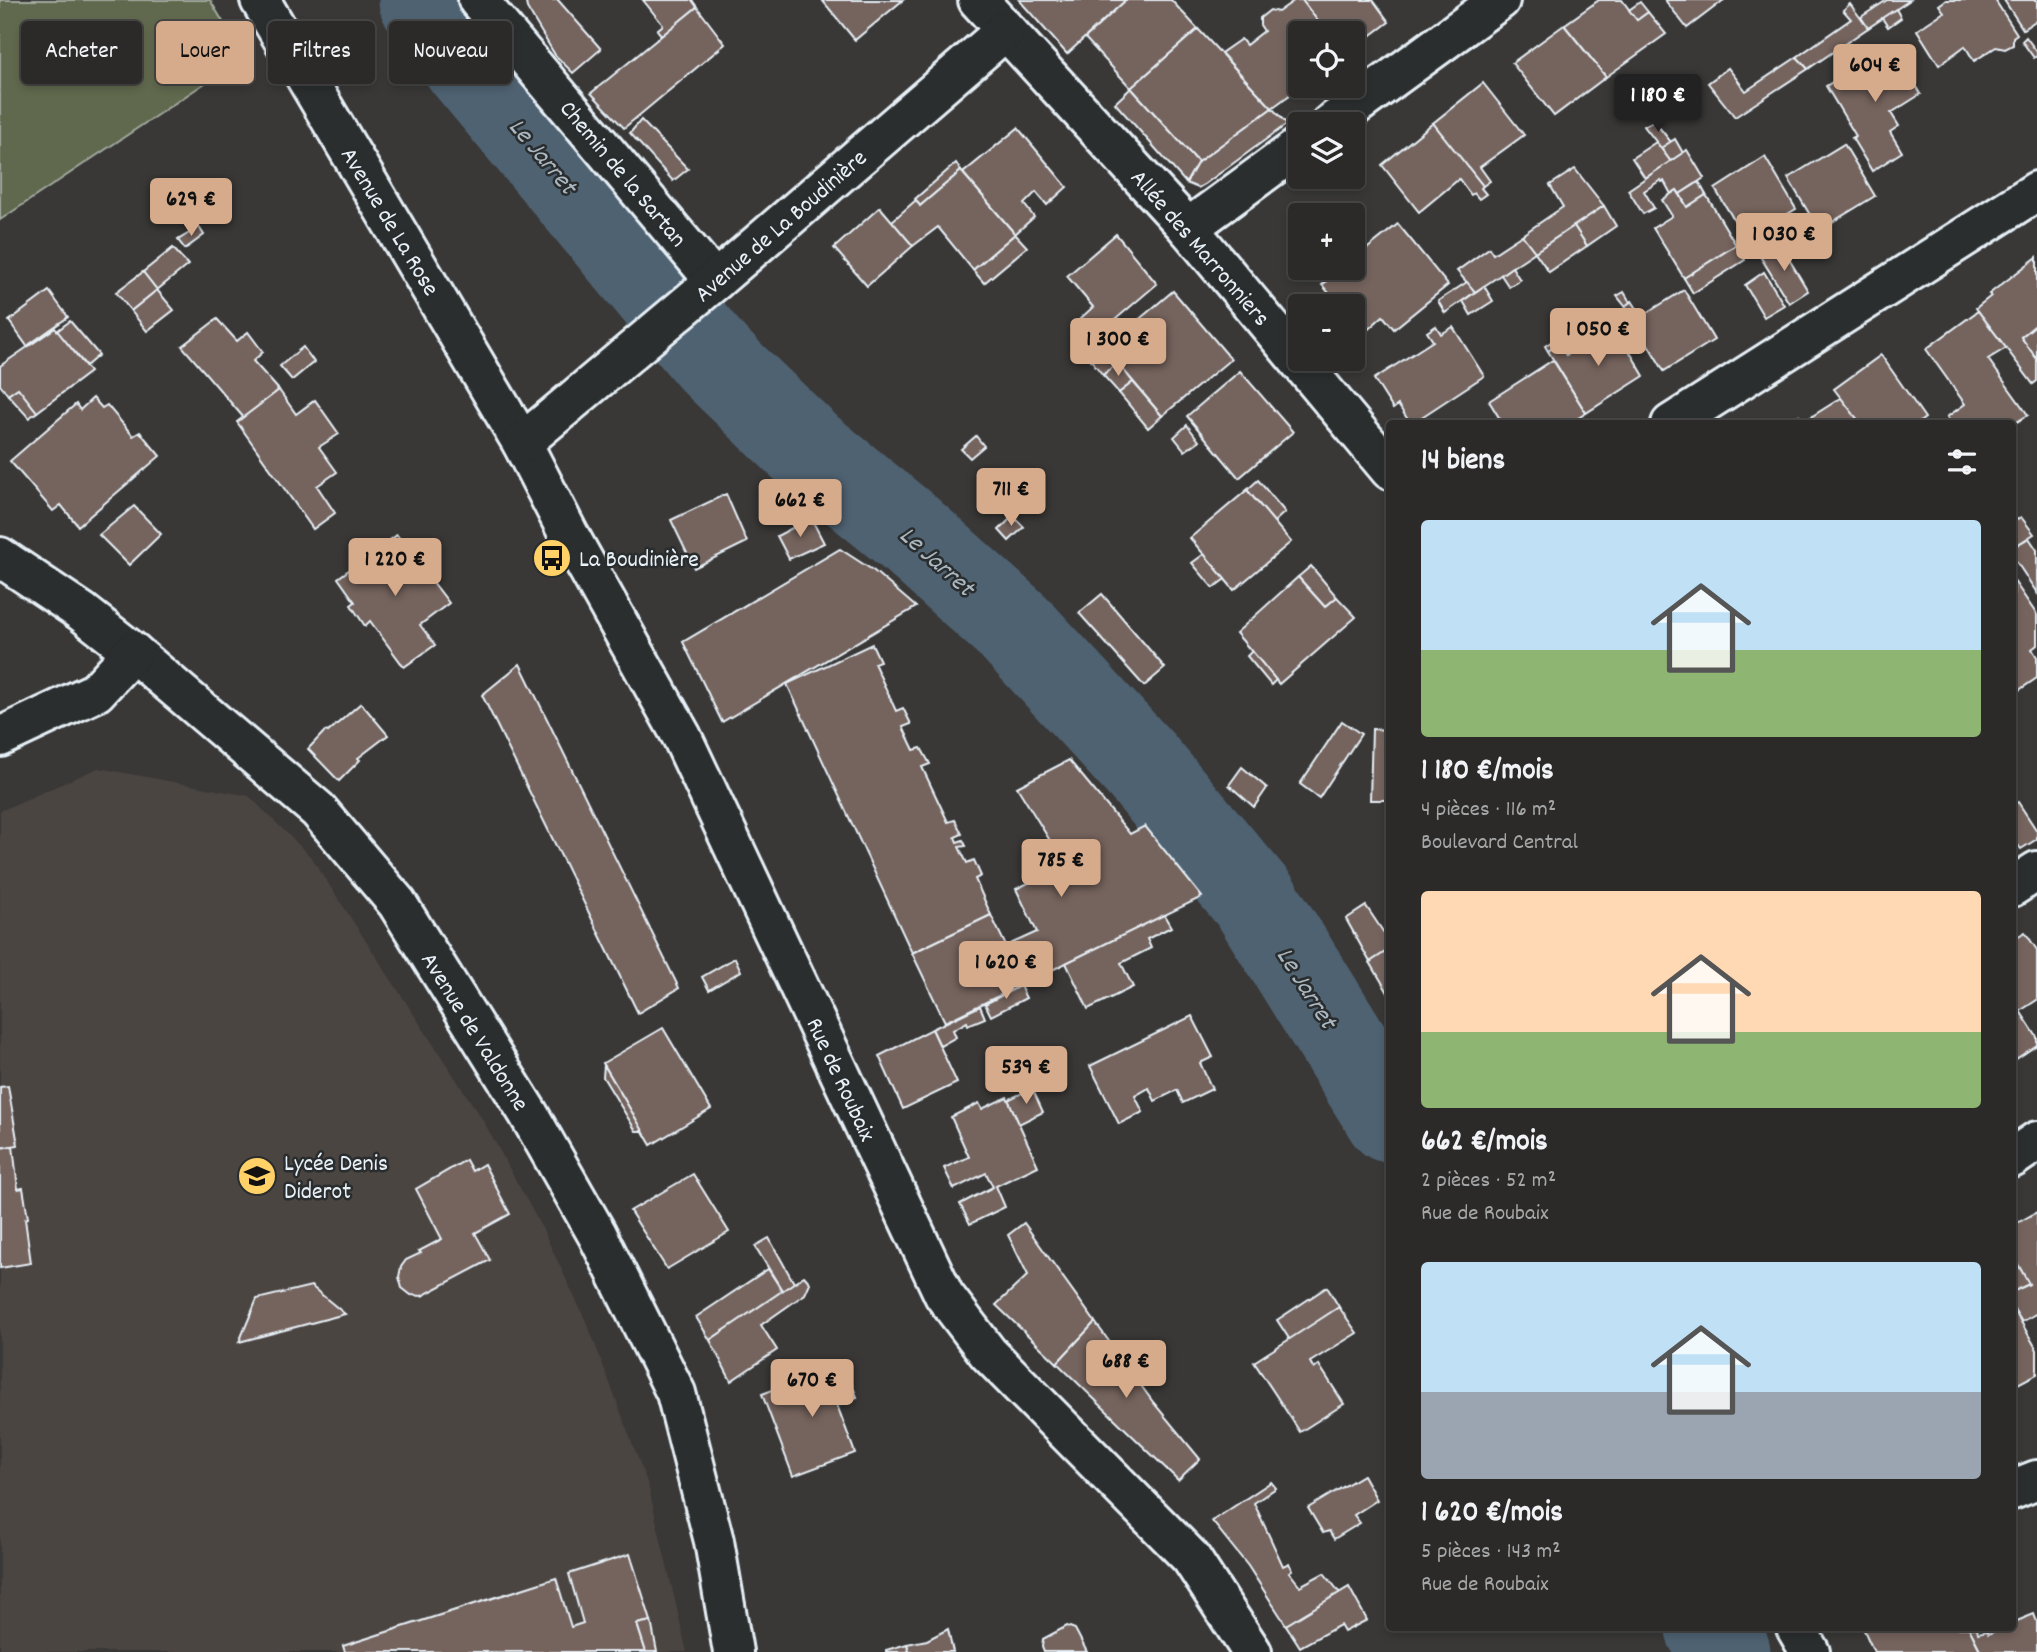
<!DOCTYPE html>
<html lang="fr">
<head>
<meta charset="utf-8">
<style>
  body { margin:0; font-family:Dekko,sans-serif; background:#373635; color:#f1f3f6; height:100vh; display:flex; flex-direction:column; font-size:26px; white-space:nowrap }
  * { box-sizing:border-box; margin:0 }
  p { font-size:23px; color:#a6a7a8 }
  .icon { flex:none; width:38px; height:38px; fill:none; stroke:currentColor; stroke-width:2; stroke-linecap:round; stroke-linejoin:round }
  .map { position:relative; flex:1; overflow:hidden }
  .sheet { position:absolute; left:1386px; top:420px; width:630px; height:1211px; display:flex; flex-direction:column; background:#2b2a29; border-radius:7px; box-shadow:0 4px 10px #0003,0 0 0 2px #474646 }
  .sheet>* { flex:none }
  .hud { position:absolute; left:21px; top:21px; width:665px; height:63px; display:flex; gap:14px }
  .controls { position:absolute; left:1288px; top:21px; display:grid; gap:14px }
  .controls a { display:grid; place-items:center; width:77px; height:77px; border-radius:7px; background:#2b2a29; box-shadow:0 4px 10px #0003,0 0 0 2px #474646; font-size:35px }
  .price { position:absolute; translate:-50% -60px; padding:0 16px; border-radius:7px; background:#d6ab8b; color:#111; font-size:23px; line-height:46px; filter:drop-shadow(0 2px 4px #0008) }
  .price::after { content:''; position:absolute; left:50%; top:42px; width:21px; height:16px; margin-left:-10px; background:inherit; clip-path:polygon(0 0,100% 0,50% 100%) }
  .price.active { background:#222; color:#fff }
  ul { padding:0; list-style:none }
  li { display:grid; align-content:center; gap:14px; height:371px; padding:0 35px }
  li span { display:grid; place-items:center; height:217px; border-radius:7px; color:#555 }
  li>.icon { margin-inline-start:auto }
  span .icon { width:126px; height:126px; fill:#fffc; stroke-width:1 }
  li b { font-size:30px }
  h2 { display:flex; justify-content:space-between; align-items:center; height:84px; padding:0 35px; font-size:30px }
  .chip { padding:0 24px; border-radius:7px; background:#2b2a29; box-shadow:0 4px 10px #0003,0 0 0 2px #474646; font-size:24px; line-height:63px }
  .chip.active { background:#d6ab8b; color:#111 }
  .map>svg:first-child { display:block }
  .built { fill:#4b4542 }
  .green { fill:#61674d; stroke:#a4aca2; stroke-width:2 }
  .lines { fill:none; stroke-linecap:round; stroke-linejoin:round }
  .river { stroke:#4f6272; stroke-width:89 }
  .building { fill:#75635d; stroke:#e8f1f8; stroke-width:2 }
  .minor-casing { stroke:#e8f1f8; stroke-width:44 }
  .minor { stroke:#2a2d2e; stroke-width:38 }
  .labels { text-anchor:middle; stroke-width:5; stroke-linejoin:round; paint-order:stroke }
  .street-label { font-size:24px; fill:#e8f1f8; stroke:#2a2d2e }
  .poi-label { font-size:24px; fill:#e8f1f8; stroke:#2a2d2e; text-anchor:start }
  .water-label { font-size:26px; font-style:italic; fill:#abb8c2; stroke:#2a2d2e }
</style>
</head>
<body>
<div class="map">
<svg width="2037" height="1652" viewBox="0 0 2037 1652">
  <rect width="100%" height="100%" fill="#393837"/>
  <filter id="ink" filterUnits="userSpaceOnUse"><feTurbulence type="fractalNoise" baseFrequency=".0143" numOctaves="2"/><feDisplacementMap in="SourceGraphic" scale="14" xChannelSelector="R" yChannelSelector="G"/><feConvolveMatrix kernelMatrix="1 2 1 2 8 2 1 2 1" color-interpolation-filters="sRGB"/></filter>
  <g filter="url(#ink)">
    <!-- built -->
    <polygon class="built" points="98,768 249,796 311,857 484,1122 543,1230 589,1328 648,1485 687,1652 0,1652 0,811"/>
    <!-- green -->
    <polygon class="green" points="0,0 210,0 244,57 0,220"/>
    <g class="lines">
      <!-- river -->
      <g class="river">
        <polyline points="423,0 467,64 713,359 808,450 906,530 1013,626 1141,765 1256,902 1390,1118"/>
        <polyline points="1710,1628 1726,1652"/>
      </g>
    </g>
    <!-- building -->
    <g class="building">
      <polygon points="529,0 558,0 601,49 573,73 555,55 527,8 526,3"/>
      <polygon points="643,0 692,0 697,7 662,36 657,30 663,25"/>
      <polygon points="822,0 903,0 855,40"/>
      <polygon points="1019,0 1126,0 1067,54"/>
      <polygon points="1126,0 1171,0 1198,29 1131,88 1085,38"/>
      <polygon points="1295,0 1302,0 1327,33 1300,33 1300,86 1302,86 1272,108 1221,53 1241,39 1246,45 1264,31 1260,25 1260,18 1270,10 1278,12"/>
      <polygon points="1302,0 1373,0 1389,22 1353,49 1353,33 1327,33"/>
      <polygon points="1599,0 1622,0 1637,20 1648,12 1666,34 1606,77 1564,25"/>
      <polygon points="1665,0 1724,0 1687,28"/>
      <polygon points="1887,0 1910,0 1868,28 1861,17"/>
      <polygon points="1946,0 1995,0 2017,34 2013,37 2013,45 2005,49 1996,47 1974,61 1965,46 1939,65 1917,30 1944,12 1939,5"/>
      <polygon points="2004,0 2037,0 2037,20 2023,29"/>
      <polygon points="1640,2 1648,12 1637,20 1629,10"/>
      <polygon points="1850,4 1868,28 1808,69 1797,57 1851,19 1843,10"/>
      <polygon points="697,7 725,44 624,128 591,93"/>
      <polygon points="1896,9 1901,18 1888,27 1882,18"/>
      <polygon points="1564,25 1606,77 1554,116 1512,63"/>
      <polygon points="1198,29 1272,108 1198,162 1131,88"/>
      <polygon points="2026,37 2037,52 2037,56 2034,58 2022,41"/>
      <polygon points="1884,43 1897,65 1902,62 1921,94 1891,113 1899,126 1890,132 1902,152 1872,171 1852,138 1856,136 1826,86 1874,56 1872,50"/>
      <polygon points="1797,57 1808,69 1735,117 1708,83 1728,68 1746,91"/>
      <polygon points="1483,83 1524,135 1480,167 1490,181 1483,186 1433,123"/>
      <polygon points="1131,88 1198,162 1186,183 1115,103"/>
      <polygon points="1272,108 1287,124 1205,184 1198,188 1186,183 1198,162"/>
      <polygon points="641,120 688,169 673,181 630,133"/>
      <polygon points="1654,121 1671,142 1661,148 1644,126"/>
      <polygon points="1433,123 1483,186 1481,188 1486,194 1479,199 1474,193 1471,195 1459,179 1419,212 1382,165"/>
      <polygon points="1018,128 1067,187 1047,205 1036,192 1024,204 1034,217 1015,234 963,173"/>
      <polygon points="1675,139 1683,153 1671,162 1661,148"/>
      <polygon points="1656,142 1671,162 1645,178 1632,158"/>
      <polygon points="1844,144 1875,196 1819,230 1788,178"/>
      <polygon points="1687,150 1704,178 1680,194 1677,190 1671,194 1664,181 1662,182 1661,180 1644,191 1654,208 1643,214 1628,190"/>
      <polygon points="1765,157 1796,209 1746,239 1715,189"/>
      <polygon points="956,163 961,171 920,206 915,199"/>
      <polygon points="1575,169 1604,206 1535,252 1522,235 1563,207 1550,185"/>
      <polygon points="961,171 1015,234 973,270 938,227 913,246 891,222 916,200 920,206"/>
      <polygon points="1699,182 1706,195 1687,207 1680,194"/>
      <polygon points="1677,190 1687,207 1706,195 1736,245 1684,278 1653,228 1672,216 1662,200"/>
      <polygon points="1604,206 1616,226 1587,246 1574,226"/>
      <polygon points="880,207 913,246 867,286 834,248"/>
      <polygon points="1398,224 1448,285 1394,329 1383,316 1363,334 1353,322 1353,306 1340,306 1322,285 1344,268 1353,268 1353,260"/>
      <polygon points="1574,226 1587,246 1549,272 1535,252"/>
      <polygon points="199,227 204,235 185,249 178,240"/>
      <polygon points="1015,234 1027,247 984,283 973,270"/>
      <polygon points="1116,234 1157,284 1109,325 1107,323 1093,334 1080,319 1093,307 1067,276"/>
      <polygon points="1522,235 1535,252 1475,292 1457,271 1489,248 1493,254"/>
      <polygon points="1780,244 1808,291 1789,303 1760,256"/>
      <polygon points="1736,245 1745,260 1693,293 1684,278"/>
      <polygon points="173,248 188,265 157,290 143,272"/>
      <polygon points="2037,257 2037,324 2021,337 2037,359 2037,381 2033,384 1976,308 1991,296 1989,294"/>
      <polygon points="1512,267 1520,280 1509,287 1501,275"/>
      <polygon points="143,272 157,290 131,311 116,292"/>
      <polygon points="1764,272 1784,305 1764,317 1745,285"/>
      <polygon points="1467,282 1475,292 1445,313 1438,301"/>
      <polygon points="1484,286 1493,301 1471,315 1463,301"/>
      <polygon points="157,290 174,310 147,331 131,311"/>
      <polygon points="1684,290 1714,340 1664,371 1625,306 1632,301 1642,316"/>
      <polygon points="49,291 68,317 27,346 9,321"/>
      <polygon points="1173,291 1231,359 1162,416 1105,348"/>
      <polygon points="1624,292 1630,302 1625,306 1617,296"/>
      <polygon points="1978,311 2006,348 1988,359 2028,415 2012,425 1952,424 1947,417 1965,404 1926,349"/>
      <polygon points="217,319 237,341 248,332 263,352 253,361 279,390 244,418 182,346"/>
      <polygon points="70,321 99,355 86,366 57,331"/>
      <polygon points="2037,324 2037,359 2021,337"/>
      <polygon points="1614,325 1644,376 1586,413 1548,351 1558,344 1566,355"/>
      <polygon points="1436,326 1441,334 1453,327 1484,376 1411,424 1398,405 1393,409 1374,379 1433,341 1427,332"/>
      <polygon points="1575,326 1585,343 1566,355 1558,344 1548,351 1545,346"/>
      <polygon points="55,328 90,372 37,412 18,388 8,395 0,385 0,366"/>
      <polygon points="303,347 314,362 292,380 280,366"/>
      <polygon points="1105,348 1118,363 1103,375 1091,360"/>
      <polygon points="1881,355 1925,418 1917,424 1861,424 1834,389"/>
      <polygon points="1553,360 1586,413 1569,424 1503,424 1489,401"/>
      <polygon points="1118,363 1133,382 1119,393 1103,375"/>
      <polygon points="1240,371 1293,432 1239,478 1187,416"/>
      <polygon points="1133,382 1162,416 1148,428 1119,393"/>
      <polygon points="18,388 37,412 29,418 8,395"/>
      <polygon points="279,390 296,414 315,400 339,434 319,447 337,472 317,486 335,513 313,529 237,422"/>
      <polygon points="93,398 102,408 107,405 133,436 140,432 160,456 78,526 61,505 53,511 10,461 76,404 80,410"/>
      <polygon points="1841,398 1861,424 1802,424 1803,422"/>
      <polygon points="1799,415 1803,422 1802,424 1785,424"/>
      <polygon points="1187,425 1199,441 1185,451 1174,437"/>
      <polygon points="976,436 984,446 970,458 961,449"/>
      <polygon points="1258,480 1285,512 1274,522 1247,490"/>
      <polygon points="1247,490 1291,542 1234,590 1190,538"/>
      <polygon points="726,494 747,542 694,568 671,520"/>
      <polygon points="134,506 161,534 129,565 99,535"/>
      <polygon points="1013,516 1024,527 1009,541 999,530"/>
      <polygon points="2021,517 2034,534 2012,548 2012,522"/>
      <polygon points="811,518 824,543 789,559 777,536"/>
      <polygon points="397,535 449,603 420,625 435,645 404,667 370,621 365,626 351,605 355,602 338,578"/>
      <polygon points="2029,538 2037,550 2037,593 2012,555 2012,548"/>
      <polygon points="840,549 874,571 916,607 722,722 683,642"/>
      <polygon points="1204,554 1225,579 1213,588 1192,563"/>
      <polygon points="1311,566 1337,597 1325,607 1298,577"/>
      <polygon points="1298,577 1325,607 1337,597 1356,617 1279,684 1236,633"/>
      <polygon points="2014,581 2037,615 2037,645 2032,649 2037,657 2037,678 2016,692 2012,686"/>
      <polygon points="1102,594 1165,668 1144,686 1079,613"/>
      <polygon points="872,644 880,661 874,663 896,711 903,708 911,724 903,727 914,750 921,748 930,764 922,767 948,822 955,820 962,834 955,837 957,842 963,840 966,846 959,847 967,863 974,860 981,876 975,879 991,915 912,953 787,684"/>
      <polygon points="1252,651 1276,680 1271,685 1247,656"/>
      <polygon points="520,664 679,988 638,1013 482,695"/>
      <polygon points="361,703 388,735 358,758 360,760 339,781 308,749 325,731 328,732"/>
      <polygon points="1342,721 1361,734 1319,798 1300,784"/>
      <polygon points="1372,729 1390,730 1390,800 1370,800"/>
      <polygon points="1069,760 1130,834 1145,826 1202,897 945,1022 912,953 991,915 1006,946 1037,932 1016,889 1065,865 1017,787"/>
      <polygon points="1242,767 1267,788 1254,807 1229,785"/>
      <polygon points="2018,802 2037,831 2037,839 2021,849 2012,837 2012,805"/>
      <polygon points="1366,906 1390,942 1390,949 1370,962 1346,919"/>
      <polygon points="1164,915 1171,927 1147,939 1151,948 1121,963 1133,987 1088,1009 1066,963"/>
      <polygon points="2025,932 2037,950 2037,1000 2020,1011 2037,1037 2037,1045 2016,1059 2012,1053 2012,940"/>
      <polygon points="1390,949 1390,996 1370,962"/>
      <polygon points="735,958 741,971 709,990 702,977"/>
      <polygon points="1020,986 1026,998 991,1016 985,1004"/>
      <polygon points="980,1006 985,1018 968,1025 967,1022 953,1030 956,1037 940,1046 932,1029"/>
      <polygon points="1192,1016 1213,1057 1200,1063 1212,1089 1183,1103 1177,1090 1155,1101 1149,1088 1135,1096 1143,1112 1119,1124 1090,1066"/>
      <polygon points="663,1028 711,1109 651,1145 603,1063"/>
      <polygon points="932,1029 957,1083 903,1109 879,1056"/>
      <polygon points="604,1065 639,1124 643,1131 636,1131 603,1077"/>
      <polygon points="8,1086 18,1145 0,1148 0,1087"/>
      <polygon points="1032,1088 1043,1112 1019,1124 1008,1100"/>
      <polygon points="1007,1097 1038,1166 996,1186 1005,1207 970,1224 960,1204 993,1187 986,1173 954,1189 944,1168 969,1157 951,1117 979,1103 982,1109"/>
      <polygon points="13,1146 18,1189 23,1188 28,1218 25,1219 31,1263 0,1268 0,1148"/>
      <polygon points="466,1160 472,1171 484,1164 510,1214 475,1233 490,1260 422,1296 411,1295 402,1288 399,1277 401,1267 406,1260 421,1253 419,1251 442,1239 416,1189"/>
      <polygon points="693,1174 729,1232 667,1269 630,1211"/>
      <polygon points="2037,1212 2037,1313 2022,1322 2012,1306 2012,1292 2029,1284 2012,1254 2012,1226"/>
      <polygon points="1024,1223 1095,1322 1057,1363 996,1305 1028,1275 1008,1235"/>
      <polygon points="769,1238 794,1283 783,1292 755,1246"/>
      <polygon points="2012,1254 2029,1284 2012,1292"/>
      <polygon points="768,1269 783,1292 710,1340 696,1317"/>
      <polygon points="804,1276 810,1283 805,1294 761,1325 777,1350 731,1381 710,1340"/>
      <polygon points="311,1286 345,1314 239,1342 257,1299"/>
      <polygon points="1327,1287 1339,1307 1290,1340 1277,1320"/>
      <polygon points="2012,1306 2037,1350 2037,1374 2012,1387"/>
      <polygon points="1339,1307 1357,1333 1310,1362 1314,1369 1319,1365 1344,1404 1300,1432 1254,1362"/>
      <polygon points="1095,1322 1153,1402 1200,1459 1178,1480 1057,1363"/>
      <polygon points="843,1363 857,1397 837,1405 855,1453 793,1476 762,1394"/>
      <polygon points="1363,1475 1377,1500 1354,1515 1360,1523 1334,1539 1329,1531 1323,1533 1308,1508"/>
      <polygon points="1271,1482 1276,1488 1254,1503 1283,1566 1289,1563 1292,1570 1289,1572 1300,1586 1324,1573 1340,1593 1286,1625 1248,1566 1212,1521"/>
      <polygon points="630,1554 651,1621 637,1624 646,1652 345,1652 343,1646 556,1578 571,1627 583,1623 569,1574"/>
      <polygon points="1349,1587 1367,1620 1344,1632 1340,1625 1300,1647 1286,1625"/>
      <polygon points="2034,1614 2037,1622 2037,1652 1981,1652 1969,1628 1977,1628 1978,1633 1987,1631 1988,1634 2003,1628 2012,1628 2012,1623"/>
      <polygon points="651,1621 657,1652 646,1652 637,1624"/>
      <polygon points="1067,1626 1075,1629 1087,1652 1044,1652 1042,1647 1043,1639"/>
      <polygon points="1863,1628 1969,1628 1981,1652 1874,1652"/>
      <polygon points="948,1629 953,1652 909,1652 907,1644 927,1640"/>
      <polygon points="907,1644 909,1652 886,1652 886,1650"/>
    </g>
    <g class="lines">
      <defs>
        <g id="minor">
          <polyline points="260,0 522,443 568,533 682,737 944,1295 988,1353 1191,1558 1252,1652"/>
          <polyline points="478,0 715,281"/>
          <polyline points="978,0 1188,228 1390,470"/>
          <polyline points="1330,124 1500,0"/>
          <polyline points="1188,228 1300,146"/>
          <polyline points="1671,424 2037,191"/>
          <polyline points="522,443 715,281 1005,31"/>
          <polyline points="0,557 82,612 133,652 318,810 397,903 528,1113 597,1234 676,1393 714,1541 733,1652"/>
          <polyline points="0,737 96,692 133,652"/>
          <polyline points="2012,887 2037,871"/>
          <polyline points="2012,1158 2037,1141"/>
          <polyline points="2012,1490 2037,1480"/>
          <polyline points="1796,1628 1810,1652"/>
        </g>
      </defs>
      <!-- minor casing -->
      <use href="#minor" class="minor-casing"/>
      <!-- minor -->
      <use href="#minor" class="minor"/>
    </g>
  </g>
  <!-- icons -->
  <defs>
    <symbol id="bus-disc" viewBox="-11 -11 22 22"><circle r="9.5" fill="#ffd166" stroke="#2a2d2e"/><path d="M-5-6H5V4H4V6H2V4H-2V6H-4V4H-5ZM-3.5-4V0h7V-4ZM-3.5 1.2v1.5H-2V1.2ZM2 1.2v1.5H3.5V1.2Z" fill="#111"/></symbol>
    <symbol id="school-disc" viewBox="-11 -11 22 22"><circle r="9.5" fill="#ffd166" stroke="#2a2d2e"/><path d="M0-5L7-2L0 1L-7-2ZM-4 1L0 2.5L4 1V4Q0 6-4 4Z" fill="#111"/></symbol>
  </defs>
  <g fill-rule="evenodd">
    <use href="#bus-disc" x="530" y="536" width="44" height="44"/>
    <use href="#school-disc" x="235" y="1154" width="44" height="44"/>
  </g>
  <g class="labels">
    <!-- street labels -->
    <g class="street-label">
      <text transform="translate(624 173) rotate(50)" y="8">Chemin de la Sartan</text>
      <text transform="translate(391 221) rotate(59)" y="8">Avenue de La Rose</text>
      <text transform="translate(780 225) rotate(-41)" y="8">Avenue de La Boudinière</text>
      <text transform="translate(1201 247) rotate(49)" y="8">Allée des Marronniers</text>
      <text transform="translate(476 1031) rotate(58)" y="8">Avenue de Valdonne</text>
      <text transform="translate(842 1079) rotate(65)" y="8">Rue de Roubaix</text>
    </g>
    <!-- poi labels -->
    <g class="poi-label">
      <text x="579" y="566">La Boudinière</text>
      <text x="284" y="1170">Lycée Denis<tspan x="284" dy="28">Diderot</tspan></text>
    </g>
    <!-- water labels -->
    <g class="water-label">
      <text transform="translate(544 155) rotate(50)" y="9">Le Jarret</text>
      <text transform="translate(938 560) rotate(42)" y="9">Le Jarret</text>
      <text transform="translate(1308 987) rotate(58)" y="9">Le Jarret</text>
    </g>
  </g>
</svg>
<div class="controls">
<a><svg class="icon" aria-label="locate" viewBox="0 0 24 24"><circle cx="12" cy="12" r="6"/><path d="M12 2v4M12 18v4M2 12h4M18 12h4"/></svg></a>
<a><svg class="icon" aria-label="layers" viewBox="0 0 24 24"><path d="M12 4l9 5-9 5-9-5zM3 14l9 5 9-5"/></svg></a>
<a>+</a>
<a>−</a>
</div>
<b class="price" style="left:1875px;top:104px">604 €</b>
<b class="price active" style="left:1658px;top:134px">1 180 €</b>
<b class="price" style="left:191px;top:238px">629 €</b>
<b class="price" style="left:1784px;top:273px">1 030 €</b>
<b class="price" style="left:1598px;top:368px">1 050 €</b>
<b class="price" style="left:1118px;top:378px">1 300 €</b>
<b class="price" style="left:1011px;top:528px">711 €</b>
<b class="price" style="left:800px;top:539px">662 €</b>
<b class="price" style="left:395px;top:598px">1 220 €</b>
<b class="price" style="left:1061px;top:899px">785 €</b>
<b class="price" style="left:1006px;top:1001px">1 620 €</b>
<b class="price" style="left:1026px;top:1106px">539 €</b>
<b class="price" style="left:1126px;top:1400px">688 €</b>
<b class="price" style="left:812px;top:1419px">670 €</b>
<div class="hud">
<a class="chip">Acheter</a>
<a class="chip active">Louer</a>
<a class="chip">Filtres</a>
<a class="chip">Nouveau</a>
</div>
<section class="sheet">
<h2>14 biens<svg class="icon" aria-label="filters" viewBox="0 0 24 24"><path d="M4 7h16M4 17h16"/><circle cx="9" cy="7" r="2"/><circle cx="15" cy="17" r="2"/></svg></h2>
<ul>
<li><span style="background:linear-gradient(#bfe0f5 60%,#8fb573 0)"><svg class="icon" aria-label="home" viewBox="0 0 24 24"><path d="M3 11l9-7 9 7M6 9v11h12V9"/></svg></span><div><b>1 180 €/mois</b><p>4 pièces · 116 m²</p><p>Boulevard Central</p></div></li>
<li><span style="background:linear-gradient(#ffd9b3 65%,#8fb573 0)"><svg class="icon" aria-label="home" viewBox="0 0 24 24"><path d="M3 11l9-7 9 7M6 9v11h12V9"/></svg></span><div><b>662 €/mois</b><p>2 pièces · 52 m²</p><p>Rue de Roubaix</p></div></li>
<li><span style="background:linear-gradient(#bfe0f5 60%,#9aa5b1 0)"><svg class="icon" aria-label="home" viewBox="0 0 24 24"><path d="M3 11l9-7 9 7M6 9v11h12V9"/></svg></span><div><b>1 620 €/mois</b><p>5 pièces · 143 m²</p><p>Rue de Roubaix</p></div></li>
</ul>
</section>
</div>
</body>
</html>
